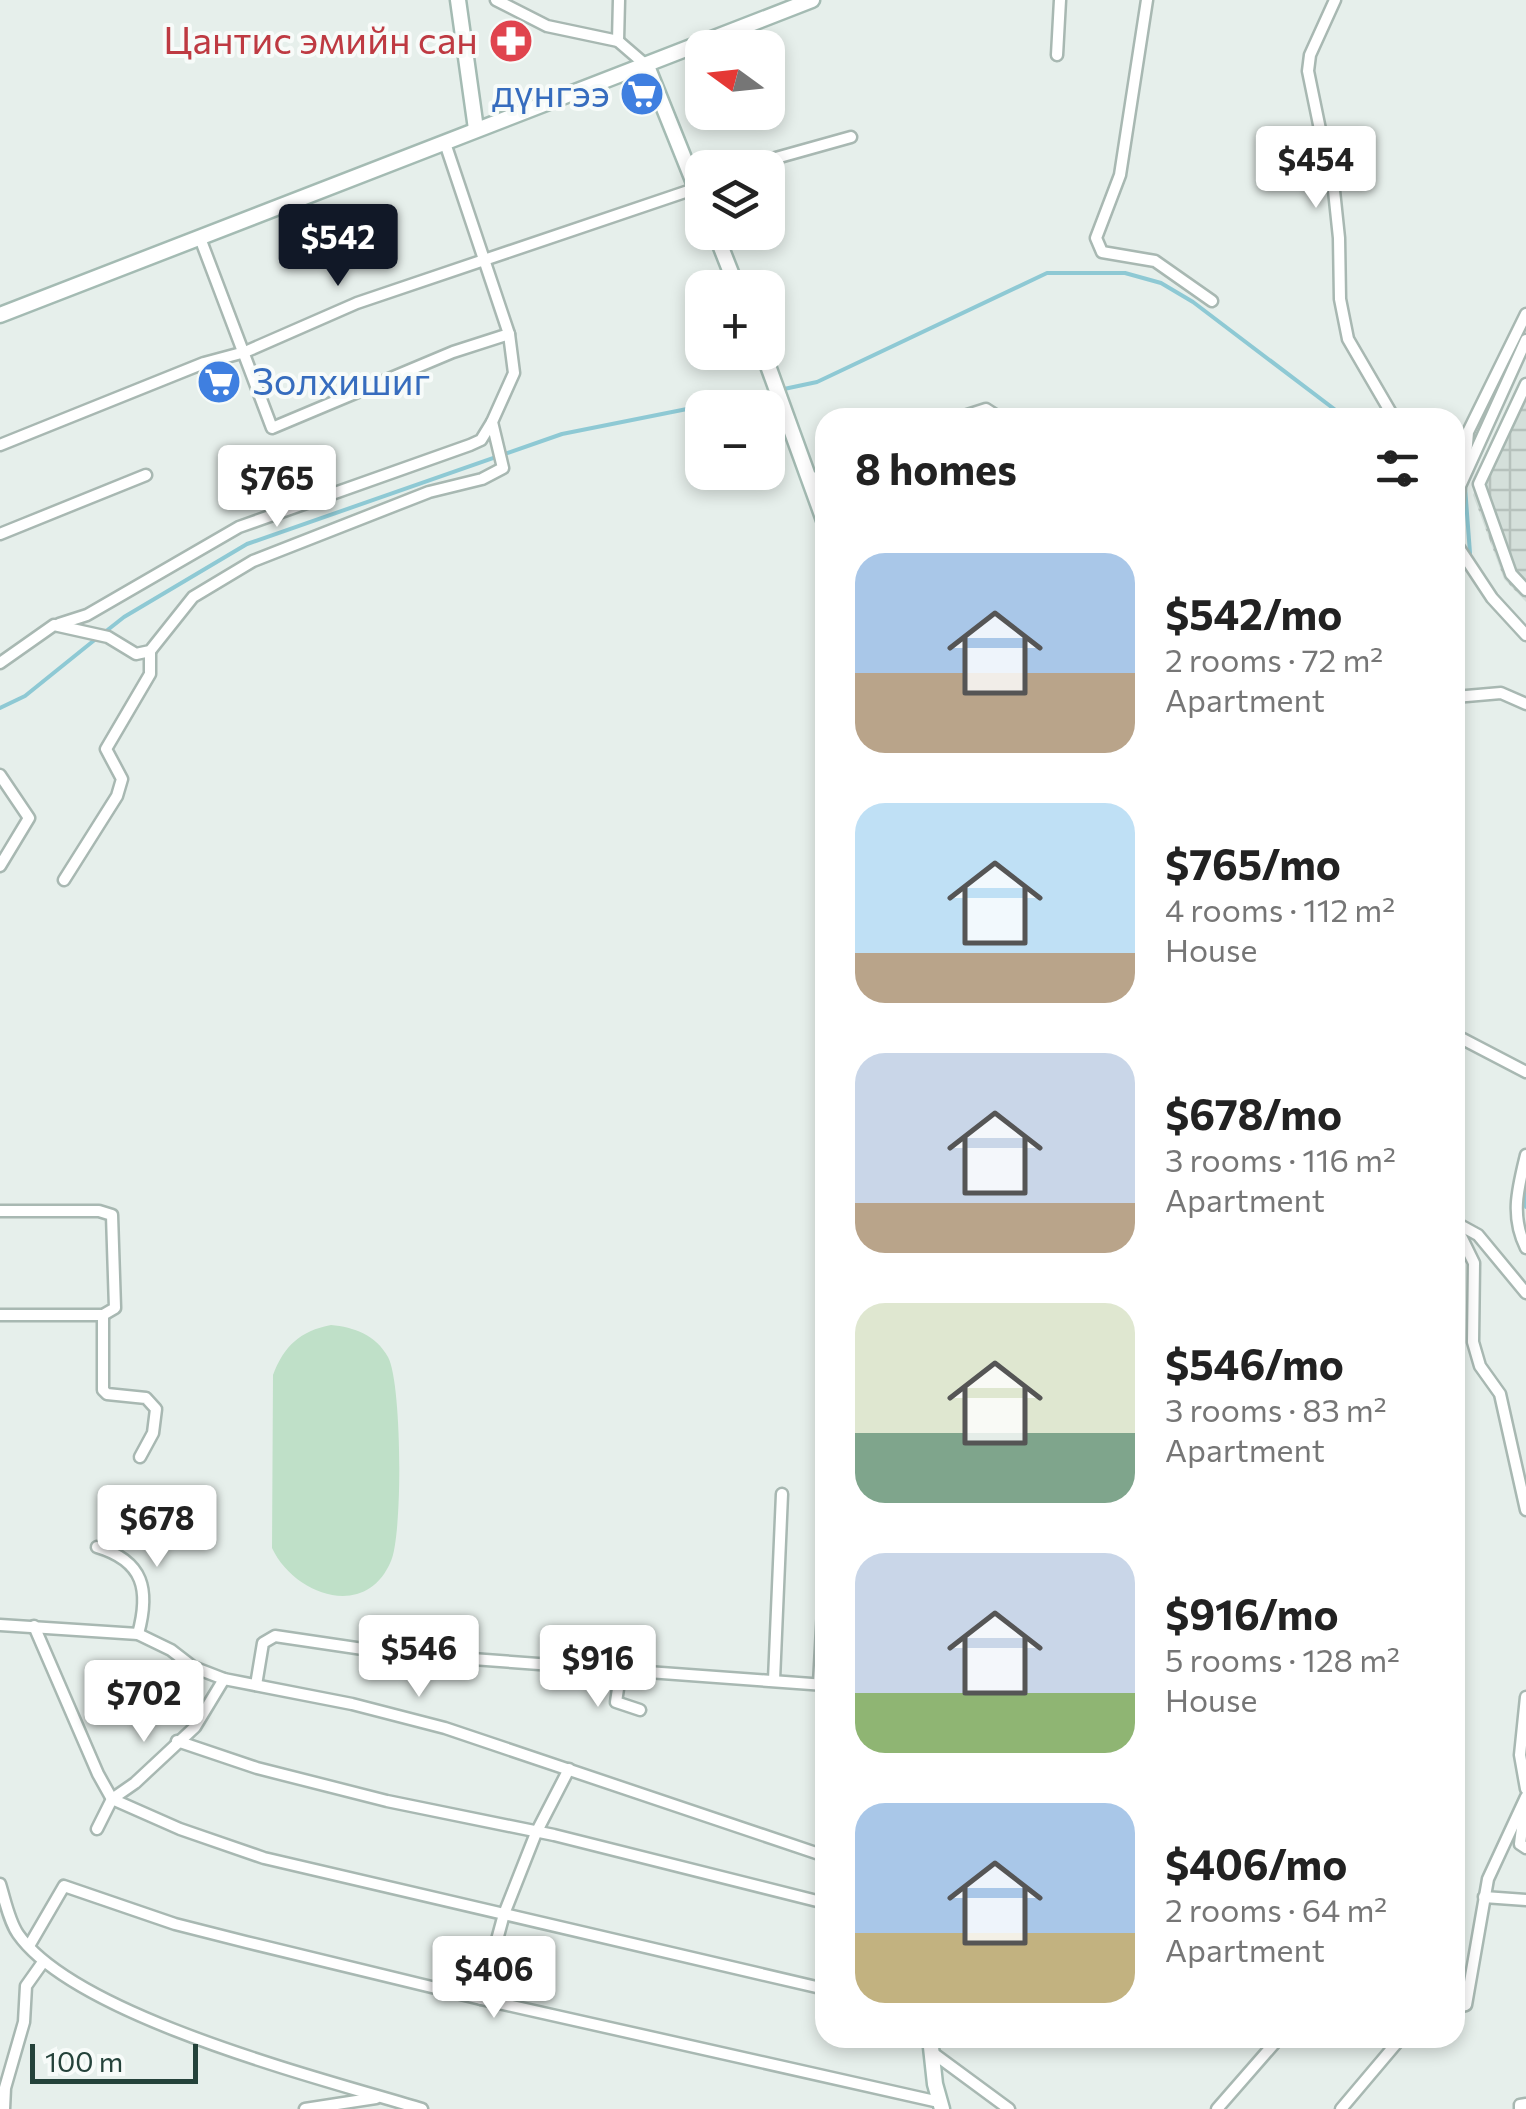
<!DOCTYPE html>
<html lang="en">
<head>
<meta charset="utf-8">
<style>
  body { margin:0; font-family:Commissioner,sans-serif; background:#f6f6f6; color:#222; height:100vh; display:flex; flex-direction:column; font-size:38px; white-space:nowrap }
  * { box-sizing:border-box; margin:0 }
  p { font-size:32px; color:#767676 }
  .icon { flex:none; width:55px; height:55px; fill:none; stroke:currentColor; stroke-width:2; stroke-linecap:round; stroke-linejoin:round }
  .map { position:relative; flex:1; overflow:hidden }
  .details { position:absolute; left:815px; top:408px; width:650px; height:1640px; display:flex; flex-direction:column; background:#fff; border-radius:30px; box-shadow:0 5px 15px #0003 }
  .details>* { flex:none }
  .needle { width:65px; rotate:285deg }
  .controls { position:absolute; left:685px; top:30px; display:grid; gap:20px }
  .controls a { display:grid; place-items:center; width:100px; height:100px; border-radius:20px; background:#fff; box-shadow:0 5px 15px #0003; font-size:50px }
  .scale { position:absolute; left:30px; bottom:25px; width:168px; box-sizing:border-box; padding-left:10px; border:5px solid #24423a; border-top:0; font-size:28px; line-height:35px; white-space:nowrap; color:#24423a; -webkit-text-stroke:8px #f7fbf9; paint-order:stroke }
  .price { position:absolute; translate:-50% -85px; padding:0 22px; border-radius:10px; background:#fff; color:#222; font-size:32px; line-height:65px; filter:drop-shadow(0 2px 5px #0008) }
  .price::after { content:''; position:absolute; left:50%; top:60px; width:30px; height:22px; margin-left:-15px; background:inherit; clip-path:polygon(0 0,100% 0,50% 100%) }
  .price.selected { background:#111827; color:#fff }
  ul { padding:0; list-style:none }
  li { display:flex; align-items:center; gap:30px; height:250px; padding:0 40px }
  li span { display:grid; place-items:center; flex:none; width:280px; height:200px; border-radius:30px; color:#555 }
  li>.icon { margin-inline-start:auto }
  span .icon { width:120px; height:120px; fill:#fffc; stroke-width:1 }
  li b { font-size:42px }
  h2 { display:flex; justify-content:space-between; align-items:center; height:120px; padding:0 40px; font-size:42px }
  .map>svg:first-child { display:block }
  .industrial { fill:url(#industrial-grid) }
  .grass { fill:#bfe0c8 }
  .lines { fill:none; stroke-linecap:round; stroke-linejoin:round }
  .stream { stroke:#8ec9d4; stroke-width:4 }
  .street-casing { stroke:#a8b8b2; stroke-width:15 }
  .secondary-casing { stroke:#a4bbb3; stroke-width:19 }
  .street { stroke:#fff; stroke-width:10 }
  .secondary { stroke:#fff; stroke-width:14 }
  .labels { text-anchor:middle; stroke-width:8; stroke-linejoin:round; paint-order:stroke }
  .health-label { font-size:38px; fill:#be3a42; stroke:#f7fbf9; text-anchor:end }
  .shop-label { font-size:38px; fill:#366cbe; stroke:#f7fbf9; text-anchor:end }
</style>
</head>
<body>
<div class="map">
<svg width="1526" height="2109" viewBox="0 0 1526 2109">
  <defs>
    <pattern id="industrial-grid" width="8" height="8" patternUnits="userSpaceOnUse" patternTransform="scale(2.5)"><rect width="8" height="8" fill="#d4dfda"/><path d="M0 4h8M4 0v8" fill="none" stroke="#b6c1bc"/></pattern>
  </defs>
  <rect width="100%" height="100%" fill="#e6efeb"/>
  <!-- industrial -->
  <polygon class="industrial" points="1526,384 1526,602 1504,579 1473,495"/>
  <!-- grass -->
  <path class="grass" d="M331,1325C354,1327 376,1335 388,1357C402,1382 403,1534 391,1561C366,1621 294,1595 272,1548L273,1375C284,1346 300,1331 331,1325Z"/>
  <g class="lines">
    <!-- stream -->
    <g class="stream">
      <polyline points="784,389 817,382 1047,273 1125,273 1161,283 1193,302 1346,418"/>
      <polyline points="1461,543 1481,573"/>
      <polyline points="1470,553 1465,487 1483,447"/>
      <polyline points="105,632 124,617 247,544 562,434 762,394"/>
      <polyline points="0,708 25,696 97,638"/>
      <polyline points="1526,1180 1526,1207"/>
    </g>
    <defs>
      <g id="street">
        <polyline points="496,0 547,26 618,41 647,66"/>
        <polyline points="1147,0 1120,175 1096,238 1102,252 1155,261 1212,301"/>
        <polyline points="1335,0 1310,55 1308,71 1323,144 1331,162 1339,238 1340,299 1348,339 1394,418"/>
        <polyline points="618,41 619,0"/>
        <polyline points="1057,55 1060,0"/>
        <polyline points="740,168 851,137"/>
        <polyline points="200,238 272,428 453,352 509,334 445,143"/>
        <polyline points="1526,384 1479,484 1511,574 1526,590"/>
        <polyline points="958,418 986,409 1000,418"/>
        <polyline points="0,445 204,363 245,352 357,303 697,188"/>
        <polyline points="1465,468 1468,432 1526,314"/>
        <polyline points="810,481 825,472"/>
        <polyline points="0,534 146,475"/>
        <polyline points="1455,538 1460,486 1526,340"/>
        <polyline points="1455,542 1492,598 1526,635"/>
        <polyline points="59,624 87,615 239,527 470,445 481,440 492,422"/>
        <polyline points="0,663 54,625 108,637 136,654 150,651 193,597 253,561 429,492 482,479 503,468 492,422 514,373 509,334"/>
        <polyline points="1455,697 1501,693 1526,704"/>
        <polyline points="0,775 29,818 0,866"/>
        <polyline points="64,880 117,796 122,779 106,749 150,674 150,651"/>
        <polyline points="1455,1035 1526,1072"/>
        <path d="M1526,1155C1518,1188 1510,1216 1526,1248"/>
        <polyline points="0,1211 99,1211 112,1215 115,1308 103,1315 0,1315"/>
        <polyline points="1456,1223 1478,1235 1526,1293"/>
        <polyline points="1455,1224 1474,1263 1473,1342 1480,1366 1500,1394 1526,1510"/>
        <polyline points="103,1315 103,1390 107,1394 146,1398 156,1409 153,1433 140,1457"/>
        <path d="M97,1547C144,1561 150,1590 138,1634"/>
        <polyline points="0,1625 138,1634 171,1650 193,1667 224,1679 352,1704 445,1728 825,1856"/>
        <polyline points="34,1626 98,1774 112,1799 180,1829 264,1858 825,1989"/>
        <polyline points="621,1669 616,1702 640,1710"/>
        <polyline points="774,1680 782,1494"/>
        <polyline points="819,1684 825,1573"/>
        <polyline points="256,1685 263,1643 275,1636 390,1653 825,1685"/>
        <polyline points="1526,1697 1520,1755 1526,1789"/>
        <polyline points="177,1741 257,1768 387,1801 554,1835 825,1903"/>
        <polyline points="1524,1813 1520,1844 1526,1848"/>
        <polyline points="97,1829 112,1799 135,1783 195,1727 224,1679"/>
        <path d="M0,1884C5,1900 9,1921 18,1934C76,2017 323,2079 422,2109"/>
        <polyline points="1484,1897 1526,1900"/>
        <polyline points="29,1946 64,1886 175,1924 246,1942 481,1999 939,2102"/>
        <polyline points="481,1999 504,1914 536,1833 569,1769"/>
        <polyline points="1455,2008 1466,2005 1488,1879 1526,1797"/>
        <polyline points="933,2053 1009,2109"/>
        <polyline points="4,2109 5,2088 24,2022 26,1986 43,1962"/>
        <polyline points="305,2109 376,2098"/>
        <polyline points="1217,2109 1279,2038"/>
        <polyline points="1341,2109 1401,2038"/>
        <polyline points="1520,2109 1520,2105 1526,2104"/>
      </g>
      <g id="secondary">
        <polyline points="458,0 476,129"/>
        <polyline points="647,66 702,203"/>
        <polyline points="715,232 737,288"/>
        <polyline points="0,315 812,0"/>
        <polyline points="763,352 825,523"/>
        <polyline points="930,2038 935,2084 942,2109"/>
      </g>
    </defs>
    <!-- street casing -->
    <use href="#street" class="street-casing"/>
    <!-- secondary casing -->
    <use href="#secondary" class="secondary-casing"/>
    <!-- street -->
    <use href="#street" class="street"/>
    <!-- secondary -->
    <use href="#secondary" class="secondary"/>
  </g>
  <!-- icons -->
  <defs>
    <symbol id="pharmacy-disc" viewBox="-11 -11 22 22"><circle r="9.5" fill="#e0444e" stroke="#f7fbf9"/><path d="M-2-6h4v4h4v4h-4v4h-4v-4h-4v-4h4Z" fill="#fff"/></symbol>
    <symbol id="supermarket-disc" viewBox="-11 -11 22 22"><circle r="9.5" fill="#3f7fe0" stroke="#f7fbf9"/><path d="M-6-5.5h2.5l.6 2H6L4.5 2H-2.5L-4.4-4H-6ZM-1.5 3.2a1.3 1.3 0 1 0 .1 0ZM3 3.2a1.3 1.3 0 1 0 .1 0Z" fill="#fff"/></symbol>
  </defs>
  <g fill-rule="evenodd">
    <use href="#pharmacy-disc" x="486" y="16" width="50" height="50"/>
    <use href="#supermarket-disc" x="617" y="69" width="50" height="50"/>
    <use href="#supermarket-disc" x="194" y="357" width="50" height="50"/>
  </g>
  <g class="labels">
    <!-- health labels -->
    <g class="health-label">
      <text x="478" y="54">Цантис эмийн сан</text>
    </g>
    <!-- shop labels -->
    <g class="shop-label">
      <text x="610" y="107">дүнгээ</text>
      <text x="252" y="395" text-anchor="start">Золхишиг</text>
    </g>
  </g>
</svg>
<div class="controls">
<a><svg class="needle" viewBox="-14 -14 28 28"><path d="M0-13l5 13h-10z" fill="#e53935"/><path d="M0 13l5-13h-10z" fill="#767676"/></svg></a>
<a><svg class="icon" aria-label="layers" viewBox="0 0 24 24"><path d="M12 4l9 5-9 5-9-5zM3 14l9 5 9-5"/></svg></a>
<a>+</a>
<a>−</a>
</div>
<div class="scale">100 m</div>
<b class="price" style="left:1316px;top:211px">$454</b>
<b class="price selected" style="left:338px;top:289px">$542</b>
<b class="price" style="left:277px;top:530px">$765</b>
<b class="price" style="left:157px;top:1570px">$678</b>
<b class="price" style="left:419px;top:1700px">$546</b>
<b class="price" style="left:598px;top:1710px">$916</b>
<b class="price" style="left:144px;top:1745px">$702</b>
<b class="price" style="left:494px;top:2021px">$406</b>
<section class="details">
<h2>8 homes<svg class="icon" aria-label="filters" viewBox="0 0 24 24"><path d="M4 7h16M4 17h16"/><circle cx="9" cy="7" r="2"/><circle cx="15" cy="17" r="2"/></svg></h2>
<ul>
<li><span style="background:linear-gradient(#a9c7e8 60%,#b9a48a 0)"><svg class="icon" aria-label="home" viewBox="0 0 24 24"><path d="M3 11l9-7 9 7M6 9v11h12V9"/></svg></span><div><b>$542/mo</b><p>2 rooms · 72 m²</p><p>Apartment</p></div></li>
<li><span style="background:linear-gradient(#bfe0f5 75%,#b9a48a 0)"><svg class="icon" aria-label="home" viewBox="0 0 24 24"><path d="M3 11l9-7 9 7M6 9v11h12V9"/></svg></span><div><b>$765/mo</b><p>4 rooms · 112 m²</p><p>House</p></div></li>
<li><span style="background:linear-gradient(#c9d6e8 75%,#b9a48a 0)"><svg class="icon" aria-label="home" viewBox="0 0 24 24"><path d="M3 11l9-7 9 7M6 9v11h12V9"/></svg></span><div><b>$678/mo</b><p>3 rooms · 116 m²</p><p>Apartment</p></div></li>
<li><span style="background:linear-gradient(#dfe7d0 65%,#7fa58c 0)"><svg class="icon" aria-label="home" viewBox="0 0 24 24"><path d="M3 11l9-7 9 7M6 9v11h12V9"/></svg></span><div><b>$546/mo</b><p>3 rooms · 83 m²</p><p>Apartment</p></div></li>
<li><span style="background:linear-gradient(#c9d6e8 70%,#8fb573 0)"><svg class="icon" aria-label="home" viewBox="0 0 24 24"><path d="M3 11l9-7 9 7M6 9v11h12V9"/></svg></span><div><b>$916/mo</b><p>5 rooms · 128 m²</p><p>House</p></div></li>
<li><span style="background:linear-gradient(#a9c7e8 65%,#c2b280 0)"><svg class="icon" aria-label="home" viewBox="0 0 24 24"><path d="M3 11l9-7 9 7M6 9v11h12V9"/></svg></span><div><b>$406/mo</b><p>2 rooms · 64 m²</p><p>Apartment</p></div></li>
</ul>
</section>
</div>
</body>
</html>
